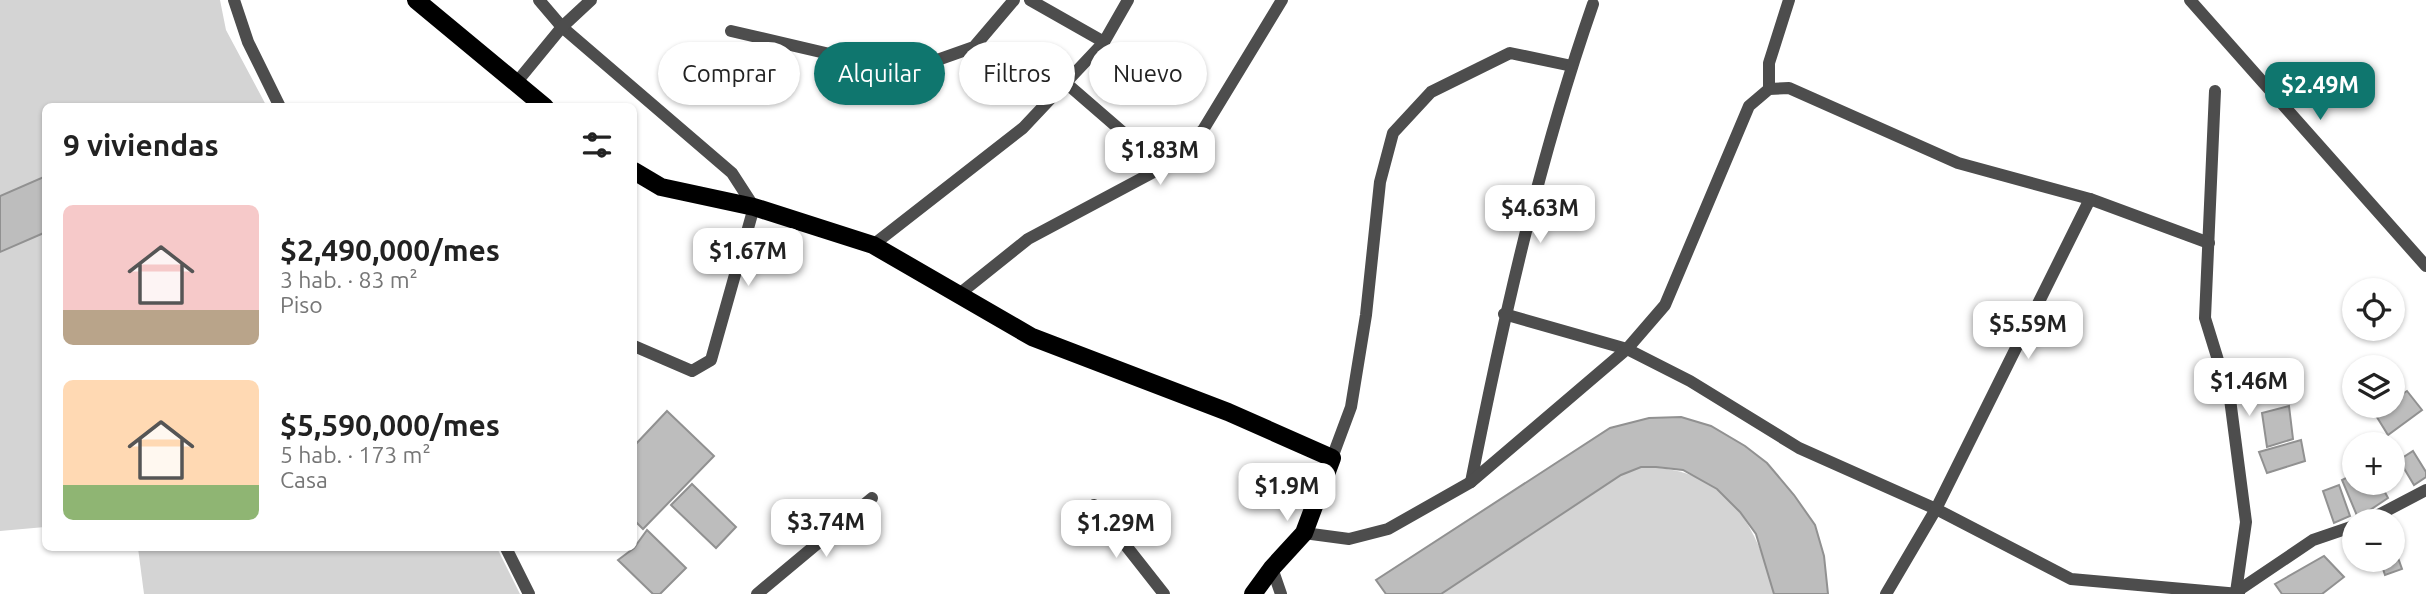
<!DOCTYPE html>
<html lang="es">
<head>
<meta charset="utf-8">
<style>
  body { margin:0; font-family:Ubuntu,sans-serif; background:#f6f6f6; color:#222; height:100vh; display:flex; flex-direction:column; font-size:26px; white-space:nowrap }
  * { box-sizing:border-box; margin:0 }
  p { font-size:23px; color:#767676 }
  .icon { flex:none; width:38px; height:38px; fill:none; stroke:currentColor; stroke-width:2; stroke-linecap:round; stroke-linejoin:round }
  .map { position:relative; flex:1; overflow:hidden }
  .panel { position:absolute; left:42px; top:103px; width:595px; height:448px; display:flex; flex-direction:column; background:#fff; border-radius:10px; box-shadow:0 2px 5px #0004 }
  .panel>* { flex:none }
  .guide { position:absolute; left:658px; top:42px; width:665px; height:63px; display:flex; gap:14px }
  .tools { position:absolute; left:2342px; top:278px; display:grid; gap:14px }
  .tools a { display:grid; place-items:center; width:63px; height:63px; border-radius:50%; background:#fff; box-shadow:0 2px 5px #0004; font-size:35px }
  .price { position:absolute; translate:-50% -60px; padding:0 16px; border-radius:14px; background:#fff; color:#222; font-size:23px; line-height:46px; filter:drop-shadow(0 2px 4px #0008) }
  .price::after { content:''; position:absolute; left:50%; top:42px; width:21px; height:16px; margin-left:-10px; background:inherit; clip-path:polygon(0 0,100% 0,50% 100%) }
  .price.on { background:#0f766e; color:#fff }
  ul { padding:0; list-style:none }
  li { display:flex; align-items:center; gap:21px; height:175px; padding:0 21px }
  li span { display:grid; place-items:center; flex:none; width:196px; height:140px; border-radius:10px; color:#555 }
  li>.icon { margin-inline-start:auto }
  span .icon { width:84px; height:84px; fill:#fffc; stroke-width:1 }
  li b { font-size:30px }
  h2 { display:flex; justify-content:space-between; align-items:center; height:84px; padding:0 21px; font-size:30px }
  .tag { padding:0 24px; border-radius:32px; background:#fff; box-shadow:0 2px 5px #0004; font-size:24px; line-height:63px }
  .tag.on { background:#0f766e; color:#fff }
  .map>svg:first-child { display:block }
  .green { fill:#d4d4d4 }
  .building { fill:#bdbdbd; stroke:#919191; stroke-width:2 }
  .lines { fill:none; stroke-linecap:round; stroke-linejoin:round }
  .minor { stroke:#4d4d4d; stroke-width:12 }
  .major { stroke:#000; stroke-width:18 }
</style>
</head>
<body>
<div class="map">
<svg width="2426" height="594" viewBox="0 0 2426 594">
  <rect width="100%" height="100%" fill="#fff"/>
  <!-- green -->
  <g class="green">
    <polygon points="0,0 220,0 226,30 267,107 46,107 45,527 0,531"/>
    <path d="M1641,467C1724,467 1756,520 1774,594H1441L1621,475Z"/>
    <polygon points="138,548 497,548 520,594 144,594"/>
  </g>
  <!-- building -->
  <g class="building">
    <polygon points="46,176 46,232 0,252 0,196"/>
    <polygon points="2278,363 2281,379 2250,387 2249,373"/>
    <polygon points="2407,391 2422,410 2388,435 2375,414 2386,406 2392,406 2392,401"/>
    <polygon points="2289,406 2293,439 2267,447 2262,413"/>
    <polygon points="667,411 714,456 643,529 634,520 634,446"/>
    <polygon points="1681,417 1711,426 1745,446 1767,463 1794,495 1815,525 1824,556 1828,594 1774,594 1756,534 1740,512 1717,489 1683,470 1656,467 1641,467 1621,475 1441,594 1386,594 1376,580 1610,428 1649,418"/>
    <polygon points="2301,440 2305,461 2267,473 2259,452"/>
    <polygon points="2413,451 2426,472 2426,477 2414,485 2399,460"/>
    <polygon points="2354,474 2354,483 2380,483 2388,498 2358,518 2342,480"/>
    <polygon points="692,484 736,527 716,548 671,505"/>
    <polygon points="2339,485 2350,516 2334,523 2323,491"/>
    <polygon points="647,530 686,568 660,594 653,594 618,560 634,548"/>
    <polygon points="2392,541 2402,569 2385,575 2380,560 2392,560"/>
    <polygon points="2324,556 2344,577 2322,594 2282,594 2275,584"/>
  </g>
  <g class="lines">
    <!-- minor -->
    <g class="minor">
      <polyline points="234,0 248,42 280,107"/>
      <polyline points="539,0 562,27 732,173 754,207 711,360 692,371 634,346"/>
      <polyline points="1030,0 1104,42"/>
      <polyline points="2190,0 2426,266"/>
      <polyline points="731,31 864,62 926,64 974,47 1014,0"/>
      <polyline points="516,83 562,27 591,0"/>
      <polyline points="1066,83 1163,167"/>
      <polyline points="1769,89 1769,63 1789,0"/>
      <polyline points="2215,91 2205,318 2230,399 2246,522 2236,592"/>
      <polyline points="873,245 1023,128 1104,42 1128,0"/>
      <polyline points="958,295 1028,239 1163,167 1203,130 1282,0"/>
      <polyline points="1504,314 1627,349 1690,381 1799,448 1936,509 2071,579 2239,594"/>
      <polyline points="1332,458 1351,407 1366,315 1380,182 1393,133 1431,92 1510,53 1572,66"/>
      <path d="M1471,482C1503,320 1539,159 1593,4"/>
      <polyline points="1094,505 1164,594"/>
      <polyline points="2365,522 2426,490"/>
      <polyline points="1304,533 1349,539 1388,529 1471,482 1627,349 1665,305 1749,106 1769,89 1789,88 1958,163 2090,199 2209,243"/>
      <polyline points="506,548 529,594"/>
      <polyline points="1272,568 1281,594"/>
      <polyline points="757,594 872,498"/>
      <polyline points="1886,594 1936,509 2090,199"/>
      <polyline points="2233,594 2313,540 2354,526"/>
    </g>
    <!-- major -->
    <g class="major">
      <polyline points="416,0 545,107"/>
      <polyline points="634,171 661,187 754,207 873,245 1032,337 1228,412 1332,458 1304,533 1272,568 1253,594"/>
    </g>
  </g>
</svg>
<div class="tools">
<a><svg class="icon" aria-label="locate" viewBox="0 0 24 24"><circle cx="12" cy="12" r="6"/><path d="M12 2v4M12 18v4M2 12h4M18 12h4"/></svg></a>
<a><svg class="icon" aria-label="layers" viewBox="0 0 24 24"><path d="M12 4l9 5-9 5-9-5zM3 14l9 5 9-5"/></svg></a>
<a>+</a>
<a>−</a>
</div>
<b class="price on" style="left:2320px;top:122px">$2.49M</b>
<b class="price" style="left:1160px;top:187px">$1.83M</b>
<b class="price" style="left:1540px;top:245px">$4.63M</b>
<b class="price" style="left:748px;top:288px">$1.67M</b>
<b class="price" style="left:2028px;top:361px">$5.59M</b>
<b class="price" style="left:2249px;top:418px">$1.46M</b>
<b class="price" style="left:1287px;top:523px">$1.9M</b>
<b class="price" style="left:826px;top:559px">$3.74M</b>
<b class="price" style="left:1116px;top:560px">$1.29M</b>
<div class="guide">
<a class="tag">Comprar</a>
<a class="tag on">Alquilar</a>
<a class="tag">Filtros</a>
<a class="tag">Nuevo</a>
</div>
<section class="panel">
<h2>9 viviendas<svg class="icon" aria-label="filters" viewBox="0 0 24 24"><path d="M4 7h16M4 17h16"/><circle cx="9" cy="7" r="2"/><circle cx="15" cy="17" r="2"/></svg></h2>
<ul>
<li><span style="background:linear-gradient(#f6c9c9 75%,#b9a48a 0)"><svg class="icon" aria-label="home" viewBox="0 0 24 24"><path d="M3 11l9-7 9 7M6 9v11h12V9"/></svg></span><div><b>$2,490,000/mes</b><p>3 hab. · 83 m²</p><p>Piso</p></div></li>
<li><span style="background:linear-gradient(#ffd9b3 75%,#8fb573 0)"><svg class="icon" aria-label="home" viewBox="0 0 24 24"><path d="M3 11l9-7 9 7M6 9v11h12V9"/></svg></span><div><b>$5,590,000/mes</b><p>5 hab. · 173 m²</p><p>Casa</p></div></li>
</ul>
</section>
</div>
</body>
</html>
